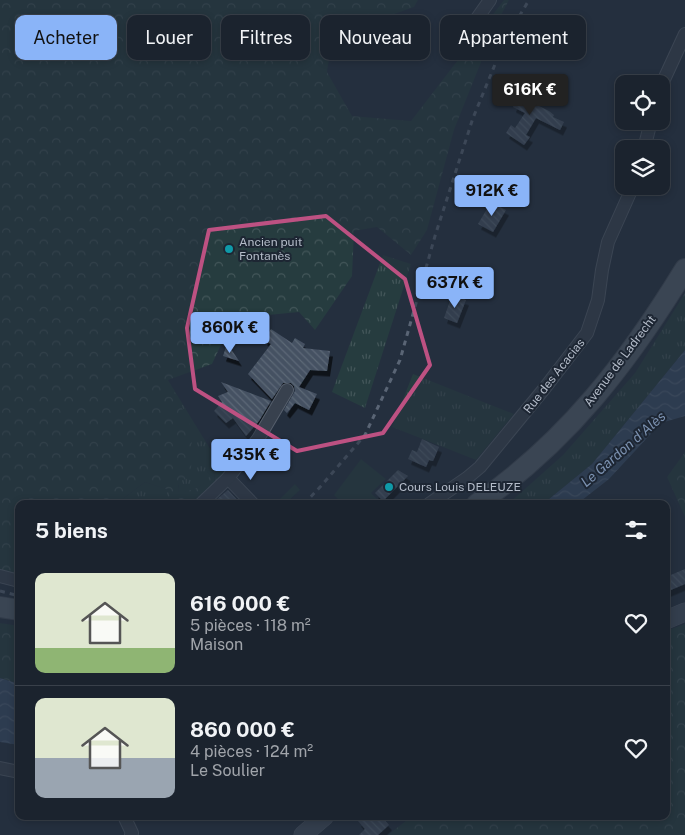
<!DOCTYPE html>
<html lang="fr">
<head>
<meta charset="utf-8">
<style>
  body { margin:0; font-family:"Public Sans",sans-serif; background:#242b36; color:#f1f3f6; height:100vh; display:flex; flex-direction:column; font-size:19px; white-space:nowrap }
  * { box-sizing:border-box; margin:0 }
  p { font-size:16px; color:#a0a4aa }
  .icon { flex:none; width:28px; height:28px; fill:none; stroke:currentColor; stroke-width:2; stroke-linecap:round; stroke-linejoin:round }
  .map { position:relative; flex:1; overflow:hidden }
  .side { position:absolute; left:15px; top:500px; width:655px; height:320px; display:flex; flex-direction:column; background:#1b232e; border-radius:10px; box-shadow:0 2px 8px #0003,0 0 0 1px #39404a }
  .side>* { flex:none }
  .guide { position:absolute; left:15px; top:15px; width:655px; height:45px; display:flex; gap:10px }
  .fabs { position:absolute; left:615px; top:75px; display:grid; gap:10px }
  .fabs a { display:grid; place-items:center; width:55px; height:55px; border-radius:10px; background:#1b232e; box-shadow:0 2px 8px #0003,0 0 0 1px #39404a; font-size:25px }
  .price { position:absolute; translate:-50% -42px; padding:0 11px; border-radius:5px; background:#8ab4f8; color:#111; font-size:16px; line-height:32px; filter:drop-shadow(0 1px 2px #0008) }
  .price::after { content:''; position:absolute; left:50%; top:30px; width:15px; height:11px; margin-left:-8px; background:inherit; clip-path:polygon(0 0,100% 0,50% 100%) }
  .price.active { background:#222; color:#fff }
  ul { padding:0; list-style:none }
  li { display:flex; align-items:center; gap:15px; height:125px; padding:0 20px }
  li+li { border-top:1px solid #39404a }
  li span { display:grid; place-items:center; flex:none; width:140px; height:100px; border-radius:10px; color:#555 }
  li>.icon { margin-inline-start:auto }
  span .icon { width:60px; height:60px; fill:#fffc; stroke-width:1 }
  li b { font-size:21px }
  h2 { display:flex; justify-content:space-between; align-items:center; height:60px; padding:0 20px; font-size:21px }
  .tag { padding:0 18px; border-radius:10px; background:#1b232e; box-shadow:0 2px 8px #0003,0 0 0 1px #39404a; font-size:18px; line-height:45px }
  .tag.active { background:#8ab4f8; color:#111 }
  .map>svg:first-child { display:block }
  .grass { fill:url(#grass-tufts) }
  .forest { fill:url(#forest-crowns) }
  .garden { fill:#263c3f }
  .water { fill:url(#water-waves) }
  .building { fill:url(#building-back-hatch); filter:url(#shadow) }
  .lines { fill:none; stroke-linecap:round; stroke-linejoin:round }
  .minor-casing { stroke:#565f6c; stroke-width:14 }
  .secondary-casing { stroke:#565f6c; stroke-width:19 }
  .primary-casing { stroke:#414a57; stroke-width:22 }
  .minor { stroke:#38414e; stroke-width:12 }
  .secondary { stroke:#465061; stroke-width:18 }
  .primary { stroke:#56606e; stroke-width:20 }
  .rail { stroke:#5a6575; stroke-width:3; stroke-dasharray:5 5; stroke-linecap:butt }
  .marked { fill:none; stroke:#bd5182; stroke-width:4; stroke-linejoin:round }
  .culture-dot { fill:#0f9aa8; stroke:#1d2633; stroke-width:2 }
  .labels { text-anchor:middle; stroke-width:4; stroke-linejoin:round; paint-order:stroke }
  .poi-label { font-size:12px; fill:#b4bcc9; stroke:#1d2633; text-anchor:start }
  .street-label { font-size:12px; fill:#b4bcc9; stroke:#1d2633 }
  .water-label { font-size:14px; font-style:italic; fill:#7c92b1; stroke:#1d2633 }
</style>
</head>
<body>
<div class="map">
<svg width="685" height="835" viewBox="0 0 685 835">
  <defs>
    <pattern id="grass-tufts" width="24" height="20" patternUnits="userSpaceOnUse" patternTransform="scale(1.25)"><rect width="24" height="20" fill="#263c3f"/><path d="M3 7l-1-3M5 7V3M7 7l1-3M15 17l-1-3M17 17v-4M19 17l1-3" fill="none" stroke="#435659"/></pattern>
    <pattern id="forest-crowns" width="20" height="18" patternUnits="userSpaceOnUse" patternTransform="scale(1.25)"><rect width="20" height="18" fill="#263c3f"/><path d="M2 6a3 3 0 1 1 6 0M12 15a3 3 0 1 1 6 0" fill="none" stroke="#435659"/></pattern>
    <pattern id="water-waves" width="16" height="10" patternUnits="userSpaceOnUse" patternTransform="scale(1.25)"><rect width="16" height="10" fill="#394c67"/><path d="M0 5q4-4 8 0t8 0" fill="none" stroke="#53647b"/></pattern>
    <pattern id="building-back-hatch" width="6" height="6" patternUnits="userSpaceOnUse" patternTransform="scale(1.25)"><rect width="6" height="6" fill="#455162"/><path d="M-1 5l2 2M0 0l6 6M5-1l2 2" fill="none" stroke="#5d6877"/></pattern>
    <filter id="shadow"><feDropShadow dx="3" dy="5.5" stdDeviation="0" flood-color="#0009"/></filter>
  </defs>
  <rect width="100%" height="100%" fill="#242f3e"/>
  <!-- grass -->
  <g class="grass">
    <polygon points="383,255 411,264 365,408 332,392"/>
    <polygon points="685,293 685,350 592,464 543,504 508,504 563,455 635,373"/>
    <polygon points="413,374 514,414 476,460 392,427"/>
    <path d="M168,380L228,478L194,504H187L215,484L214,472C202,487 198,490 179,493Z"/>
    <polygon points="145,482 170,490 171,504 123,504 124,498"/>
  </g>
  <!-- forest -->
  <g class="forest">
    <path d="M0,0H418L414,7L333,36L327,72L352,116L411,121L504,0H509L495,27L454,130L427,230L411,255L377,227L354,231L352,276L315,330L299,312L268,315L248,336L227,332L212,364L168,380L192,429L191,477L178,482L179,492C199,490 202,486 214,471L215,484L187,504H171L169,490L145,482L124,498L123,504H19V584L0,581Z"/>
    <polygon points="685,452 685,517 667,477"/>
    <polygon points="0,623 19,626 19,684 0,678"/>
    <polygon points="685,624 685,835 388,835 412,816 666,816 666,631"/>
  </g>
  <!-- garden -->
  <g class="garden">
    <polygon points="361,459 386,479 371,493 382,504 343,504 334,495"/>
    <polygon points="295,484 300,490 285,504 275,504"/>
  </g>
  <!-- water -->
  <g class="water">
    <polygon points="685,350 685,416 661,423 609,479 577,504 543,504 592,464"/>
    <polygon points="0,678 19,684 19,745 0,742"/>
  </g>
  <!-- building -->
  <g class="building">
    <polygon points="515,88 534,97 531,102 549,111 554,115 553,117 564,122 560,130 536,118 526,135 530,137 524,145 506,133 511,125 515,128 525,113 513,107 515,101 510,99"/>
    <polygon points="491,202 506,210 493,232 478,224"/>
    <polygon points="452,295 466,300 457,323 444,318"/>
    <polygon points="271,329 292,343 295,338 305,344 303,348 330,351 327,371 310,370 299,387 317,394 309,410 295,403 287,413 284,410 295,391 294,386 291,383 283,383 272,399 248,374 271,344 264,340"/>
    <polygon points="226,347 231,349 239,361 223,356"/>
    <polygon points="221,382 271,401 259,421 246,436 233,418 226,423 214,411 222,402 218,396 228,392"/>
    <polygon points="422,439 439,447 433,461 429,460 426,467 408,459 412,450 417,452"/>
    <polygon points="398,470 408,476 383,501 375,493"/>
    <polygon points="228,490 241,504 220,504 217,499"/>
    <polygon points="685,569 685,584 666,592 666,577"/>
    <polygon points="364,816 381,816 389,825 378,835 359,835 365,829 358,821"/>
  </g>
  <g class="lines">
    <defs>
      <g id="minor">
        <polyline points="461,41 490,0"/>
        <polyline points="661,86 685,34"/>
        <polyline points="644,149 651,121"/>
        <polyline points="228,478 253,504"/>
        <polyline points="201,504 228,478 258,439 287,390"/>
        <polyline points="429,504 467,478 480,467 544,389 587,333 598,300 602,270 608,242 633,186"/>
        <polyline points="0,576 19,581"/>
        <polyline points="0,768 19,772"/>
        <polyline points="124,816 132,833 131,835"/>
      </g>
      <g id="secondary">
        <polyline points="666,620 685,612"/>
        <polyline points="303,835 325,816"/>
      </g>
      <g id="primary">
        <path d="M477,504C568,441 628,362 685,269"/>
        <polyline points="0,607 19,610"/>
      </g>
    </defs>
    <!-- minor casing -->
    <use href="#minor" class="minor-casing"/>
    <!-- secondary casing -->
    <use href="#secondary" class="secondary-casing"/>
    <!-- primary casing -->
    <use href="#primary" class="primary-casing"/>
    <!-- minor -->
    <use href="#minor" class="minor"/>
    <!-- secondary -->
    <use href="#secondary" class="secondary"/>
    <!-- primary -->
    <use href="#primary" class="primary"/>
    <!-- rail -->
    <g class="rail">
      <polyline points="304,504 321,486 365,435 400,360 435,236 473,118 505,40 529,0"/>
      <polyline points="0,591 19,596"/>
    </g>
  </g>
  <!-- marked area -->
  <path d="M0 0H685V835H0ZM326,216L405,279L430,365L383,433L297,451L195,389L187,328L209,230Z" fill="#242f3e" fill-opacity=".55" fill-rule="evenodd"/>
  <path class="marked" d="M326,216L405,279L430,365L383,433L297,451L195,389L187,328L209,230Z"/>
  <!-- markers -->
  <g class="culture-dot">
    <circle cx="229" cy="249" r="5"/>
    <circle cx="389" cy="487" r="5"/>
  </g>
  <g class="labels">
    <!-- poi labels -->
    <g class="poi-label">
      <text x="239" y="246">Ancien puit<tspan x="239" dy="14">Fontanès</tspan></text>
      <text x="399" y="491">Cours Louis DELEUZE</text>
    </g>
    <!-- street labels -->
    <g class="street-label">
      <text transform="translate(620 361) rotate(-53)" y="4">Avenue de Ladrecht</text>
      <text transform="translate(554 376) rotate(-52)" y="4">Rue des Acacias</text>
    </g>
    <!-- water labels -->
    <g class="water-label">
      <text transform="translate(623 449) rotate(-41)" y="5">Le Gardon d'Alès</text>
    </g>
  </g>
</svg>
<div class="fabs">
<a><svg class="icon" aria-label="locate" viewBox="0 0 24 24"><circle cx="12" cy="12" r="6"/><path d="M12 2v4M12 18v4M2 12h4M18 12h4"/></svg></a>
<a><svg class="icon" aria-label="layers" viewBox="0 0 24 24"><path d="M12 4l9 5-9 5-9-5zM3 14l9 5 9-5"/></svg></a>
</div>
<b class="price active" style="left:530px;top:116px">616K €</b>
<b class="price" style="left:492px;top:217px">912K €</b>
<b class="price" style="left:455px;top:309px">637K €</b>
<b class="price" style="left:230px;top:354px">860K €</b>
<b class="price" style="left:251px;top:481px">435K €</b>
<div class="guide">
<a class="tag active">Acheter</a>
<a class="tag">Louer</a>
<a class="tag">Filtres</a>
<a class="tag">Nouveau</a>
<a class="tag">Appartement</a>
</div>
<section class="side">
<h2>5 biens<svg class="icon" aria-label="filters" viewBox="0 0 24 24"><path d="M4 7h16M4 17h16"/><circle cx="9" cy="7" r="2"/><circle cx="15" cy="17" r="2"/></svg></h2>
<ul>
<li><span style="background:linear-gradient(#dfe7d0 75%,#8fb573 0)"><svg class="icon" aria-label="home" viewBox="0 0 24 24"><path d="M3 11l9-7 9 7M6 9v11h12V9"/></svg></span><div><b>616 000 €</b><p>5 pièces · 118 m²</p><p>Maison</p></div><svg class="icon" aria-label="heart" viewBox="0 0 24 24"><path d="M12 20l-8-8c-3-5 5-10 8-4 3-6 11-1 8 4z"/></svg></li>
<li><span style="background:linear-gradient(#dfe7d0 60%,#9aa5b1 0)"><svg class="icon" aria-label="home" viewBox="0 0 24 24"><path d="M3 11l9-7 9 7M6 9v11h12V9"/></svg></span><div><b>860 000 €</b><p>4 pièces · 124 m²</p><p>Le Soulier</p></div><svg class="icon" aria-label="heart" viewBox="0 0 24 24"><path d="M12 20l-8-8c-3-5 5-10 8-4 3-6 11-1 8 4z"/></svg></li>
</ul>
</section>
</div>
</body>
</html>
